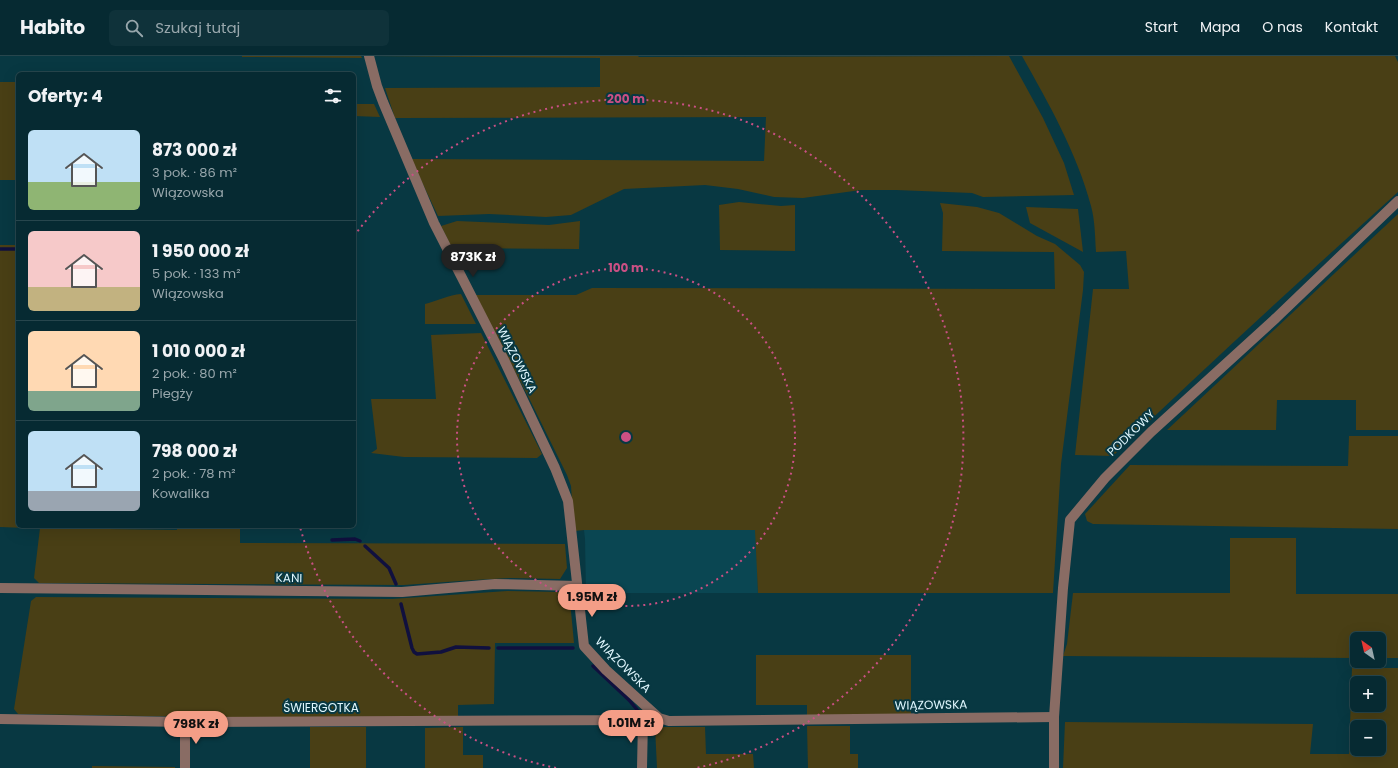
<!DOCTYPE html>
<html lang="pl">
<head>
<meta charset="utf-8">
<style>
  body { margin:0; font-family:Poppins,sans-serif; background:#0f323a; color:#f1f3f6; height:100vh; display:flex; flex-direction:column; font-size:15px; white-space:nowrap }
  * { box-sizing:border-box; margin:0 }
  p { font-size:13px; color:#98a7ac }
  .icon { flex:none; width:22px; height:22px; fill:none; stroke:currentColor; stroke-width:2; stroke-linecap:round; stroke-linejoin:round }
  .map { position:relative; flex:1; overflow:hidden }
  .side { position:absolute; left:16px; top:16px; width:340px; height:456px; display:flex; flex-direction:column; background:#062a32; border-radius:6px; box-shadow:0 4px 16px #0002,0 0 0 1px #27464d }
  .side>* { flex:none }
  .needle { width:26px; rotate:326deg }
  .tools { position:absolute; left:1350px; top:576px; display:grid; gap:8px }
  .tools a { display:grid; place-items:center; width:36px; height:36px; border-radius:6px; background:#062a32; box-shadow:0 4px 16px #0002,0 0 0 1px #27464d; font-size:20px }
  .price { position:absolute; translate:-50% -34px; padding:0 9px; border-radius:14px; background:#f49e87; color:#111; font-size:13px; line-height:26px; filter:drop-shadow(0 1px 2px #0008) }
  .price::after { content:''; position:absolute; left:50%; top:24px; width:12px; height:9px; margin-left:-6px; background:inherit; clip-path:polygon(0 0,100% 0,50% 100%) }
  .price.selected { background:#222; color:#fff }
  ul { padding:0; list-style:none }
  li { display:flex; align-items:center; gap:12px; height:100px; padding:0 12px }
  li+li { border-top:1px solid #27464d }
  li span { display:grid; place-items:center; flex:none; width:112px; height:80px; border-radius:6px; color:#555 }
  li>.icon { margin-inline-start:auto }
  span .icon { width:48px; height:48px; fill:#fffc; stroke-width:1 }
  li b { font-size:17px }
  h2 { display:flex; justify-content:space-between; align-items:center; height:48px; padding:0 12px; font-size:17px }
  header { display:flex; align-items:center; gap:24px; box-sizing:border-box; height:56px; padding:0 20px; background:#062a32; border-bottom:1px solid #27464d }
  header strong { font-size:19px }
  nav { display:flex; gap:22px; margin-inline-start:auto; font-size:14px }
  .search { width:280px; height:36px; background:#0f323a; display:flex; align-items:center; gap:10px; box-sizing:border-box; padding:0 14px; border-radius:6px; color:#98a7ac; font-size:15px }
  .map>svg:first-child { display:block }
  .built { fill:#0a4652 }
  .green { fill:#493f15; fill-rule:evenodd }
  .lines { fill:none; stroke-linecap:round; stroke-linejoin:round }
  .stream { stroke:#10103e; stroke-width:3.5 }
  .minor { stroke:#896c64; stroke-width:10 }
  .ring { fill:none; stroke:#ca5084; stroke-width:2; stroke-dasharray:2 4 }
  .labels { text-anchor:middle; stroke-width:4; stroke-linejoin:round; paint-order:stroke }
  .street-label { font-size:12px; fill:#e0f7fe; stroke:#083842 }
  .centre { fill:#ca5084; stroke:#083842; stroke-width:2 }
  .ring-label { font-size:12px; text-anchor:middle; font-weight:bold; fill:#ca5084; stroke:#083842; stroke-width:4; stroke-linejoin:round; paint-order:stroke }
</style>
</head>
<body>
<header>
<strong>Habito</strong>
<div class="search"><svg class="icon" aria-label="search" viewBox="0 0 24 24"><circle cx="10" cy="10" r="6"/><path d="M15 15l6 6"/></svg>Szukaj tutaj</div>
<nav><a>Start</a><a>Mapa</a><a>O nas</a><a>Kontakt</a></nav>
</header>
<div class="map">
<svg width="1398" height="712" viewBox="0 0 1398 712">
  <rect width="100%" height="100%" fill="#083842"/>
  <!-- built -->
  <polygon class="built" points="584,474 756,474 758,537 586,537 585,483"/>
  <!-- green -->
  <g class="green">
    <polygon points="242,0 361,0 362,2 242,1"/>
    <polygon points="373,0 638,0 639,1 1009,0 1043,62 1064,107 1074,139 983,141 972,137 896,134 861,134 803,142 774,141 738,133 705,129 624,133 571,159 546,161 489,158 438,160 411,103 764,105 766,61 395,62 385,32 600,31 600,2"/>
    <path d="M1022,0H1395L1398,6V136C1302,223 1206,310 1113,400L1075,399L1093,233H1129L1126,195L1096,196C1095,181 1095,164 1091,150C1077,97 1049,48 1022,0Z"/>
    <rect x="0" y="26" width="18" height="98"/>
    <polygon points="354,48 374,48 380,61 354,60"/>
    <polygon points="739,146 781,150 795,149 795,195 720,194 719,149"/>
    <polygon points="940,147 977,151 999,157 1037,180 1055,188 1080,209 1084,216 1083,234 1061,408 1053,537 758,537 755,474 584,474 574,475 571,430 567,419 530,344 475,239 576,239 592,232 1055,233 1054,196 942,195 943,157"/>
    <polygon points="1026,151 1078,153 1083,196 1030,167"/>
    <polygon points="1398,158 1398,374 1356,374 1356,344 1277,344 1276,374 1167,374"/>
    <polygon points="457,165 549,169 580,165 579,193 452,192 441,170"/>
    <polygon points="0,189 18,189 18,470 27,470 27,472 0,471"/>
    <path d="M461,238L476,268H425V248C437,245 449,239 461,238Z"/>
    <polygon points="481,277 542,398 537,402 404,401 371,397 377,393 371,343 436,343 431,279"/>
    <polygon points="1349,380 1398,380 1398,473 1093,468 1087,465 1085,458 1130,409 1348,410"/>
    <polygon points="177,470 240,470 240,487 565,488 567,512 560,523 510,522 474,524 404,529 39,527 34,522 40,472 177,474"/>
    <polygon points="1230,482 1296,482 1296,538 1398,538 1398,602 1379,602 1379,583 1357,583 1357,602 1063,600 1067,588 1073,537 1230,537"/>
    <polygon points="507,535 560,536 570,545 574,587 495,587 494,648 458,649 458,661 208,661 18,658 14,653 31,545 36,541 392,543"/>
    <polygon points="756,599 911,599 911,658 807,660 807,649 756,649"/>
    <path d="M1352,612H1398V712H1063L1065,666L1313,668L1310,698H1349ZM1357,627H1379V649H1357ZM1357,671H1379V693H1357Z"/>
    <polygon points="807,670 850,670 850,698 858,698 858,712 808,712"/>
    <rect x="310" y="671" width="56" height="41"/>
    <polygon points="463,671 463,699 483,699 483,712 425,712 425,672"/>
    <polygon points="655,671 705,671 706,698 753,698 754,712 657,712"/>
    <polygon points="92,710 175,711 175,712 92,712"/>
  </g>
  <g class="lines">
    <!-- stream -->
    <g class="stream">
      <polyline points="0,193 18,193"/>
      <polyline points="332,484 355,483 360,485"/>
      <polyline points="365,490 389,512 396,528"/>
      <polyline points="401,548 412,592 414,596 417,598 441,596 456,591 489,592"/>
      <polyline points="498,592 573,592"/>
      <polyline points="593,610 629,644 639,656"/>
    </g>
    <!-- minor -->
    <g class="minor">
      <polyline points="369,0 377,30 383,46 434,167 504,304 555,412 568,445 584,590 606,614 659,662 669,665 1054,661"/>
      <polyline points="0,532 402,536 495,528 577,530"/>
      <polyline points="0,663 185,666 643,664 655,659"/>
      <polyline points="185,712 185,666"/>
      <polyline points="642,712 643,664"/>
      <polyline points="1054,712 1054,661 1063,532 1070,464 1105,422 1151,376 1276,262 1398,145"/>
    </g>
  </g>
  <!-- distance rings -->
  <g class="ring">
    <circle cx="626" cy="381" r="169"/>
    <path d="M556 712A338 338 0 0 1 300 471M354 180A338 338 0 1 1 696 712"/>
  </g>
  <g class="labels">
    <!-- street labels -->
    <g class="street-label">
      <text transform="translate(517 304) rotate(63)" y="4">WIĄZOWSKA</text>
      <text transform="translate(1131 377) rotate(-44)" y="4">PODKOWY</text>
      <text transform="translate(289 522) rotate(1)" y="4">KANI</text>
      <text transform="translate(623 609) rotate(45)" y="4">WIĄZOWSKA</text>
      <text transform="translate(931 649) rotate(-1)" y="4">WIĄZOWSKA</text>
      <text x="321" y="656">ŚWIERGOTKA</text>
    </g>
  </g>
  <circle cx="626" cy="381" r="6" class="centre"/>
  <g class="ring-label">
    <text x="626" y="47">200 m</text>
    <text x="626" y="216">100 m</text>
  </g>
</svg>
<div class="tools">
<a><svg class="needle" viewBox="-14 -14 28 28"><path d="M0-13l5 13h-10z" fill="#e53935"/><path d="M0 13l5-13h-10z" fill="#98a7ac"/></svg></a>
<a>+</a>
<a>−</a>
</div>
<b class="price selected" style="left:473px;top:222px">873K zł</b>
<b class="price" style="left:592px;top:562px">1.95M zł</b>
<b class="price" style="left:631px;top:688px">1.01M zł</b>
<b class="price" style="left:196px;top:689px">798K zł</b>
<section class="side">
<h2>Oferty: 4<svg class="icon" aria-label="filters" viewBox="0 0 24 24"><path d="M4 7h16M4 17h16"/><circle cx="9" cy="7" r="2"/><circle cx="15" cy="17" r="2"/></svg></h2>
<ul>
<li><span style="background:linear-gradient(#bfe0f5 65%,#8fb573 0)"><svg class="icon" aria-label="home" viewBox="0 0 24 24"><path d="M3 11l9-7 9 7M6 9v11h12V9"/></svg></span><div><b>873 000 zł</b><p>3 pok. · 86 m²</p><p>Wiązowska</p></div></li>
<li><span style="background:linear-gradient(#f6c9c9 70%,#c2b280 0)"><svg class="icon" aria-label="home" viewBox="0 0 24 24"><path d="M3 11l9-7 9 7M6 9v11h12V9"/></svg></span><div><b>1 950 000 zł</b><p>5 pok. · 133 m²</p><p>Wiązowska</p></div></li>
<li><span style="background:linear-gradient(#ffd9b3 75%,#7fa58c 0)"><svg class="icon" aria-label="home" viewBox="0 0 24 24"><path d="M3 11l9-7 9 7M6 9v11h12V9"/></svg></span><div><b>1 010 000 zł</b><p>2 pok. · 80 m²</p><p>Piegży</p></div></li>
<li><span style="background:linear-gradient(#bfe0f5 75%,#9aa5b1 0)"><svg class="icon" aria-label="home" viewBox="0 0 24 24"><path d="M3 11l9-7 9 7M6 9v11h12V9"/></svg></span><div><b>798 000 zł</b><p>2 pok. · 78 m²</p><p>Kowalika</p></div></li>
</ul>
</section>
</div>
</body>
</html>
